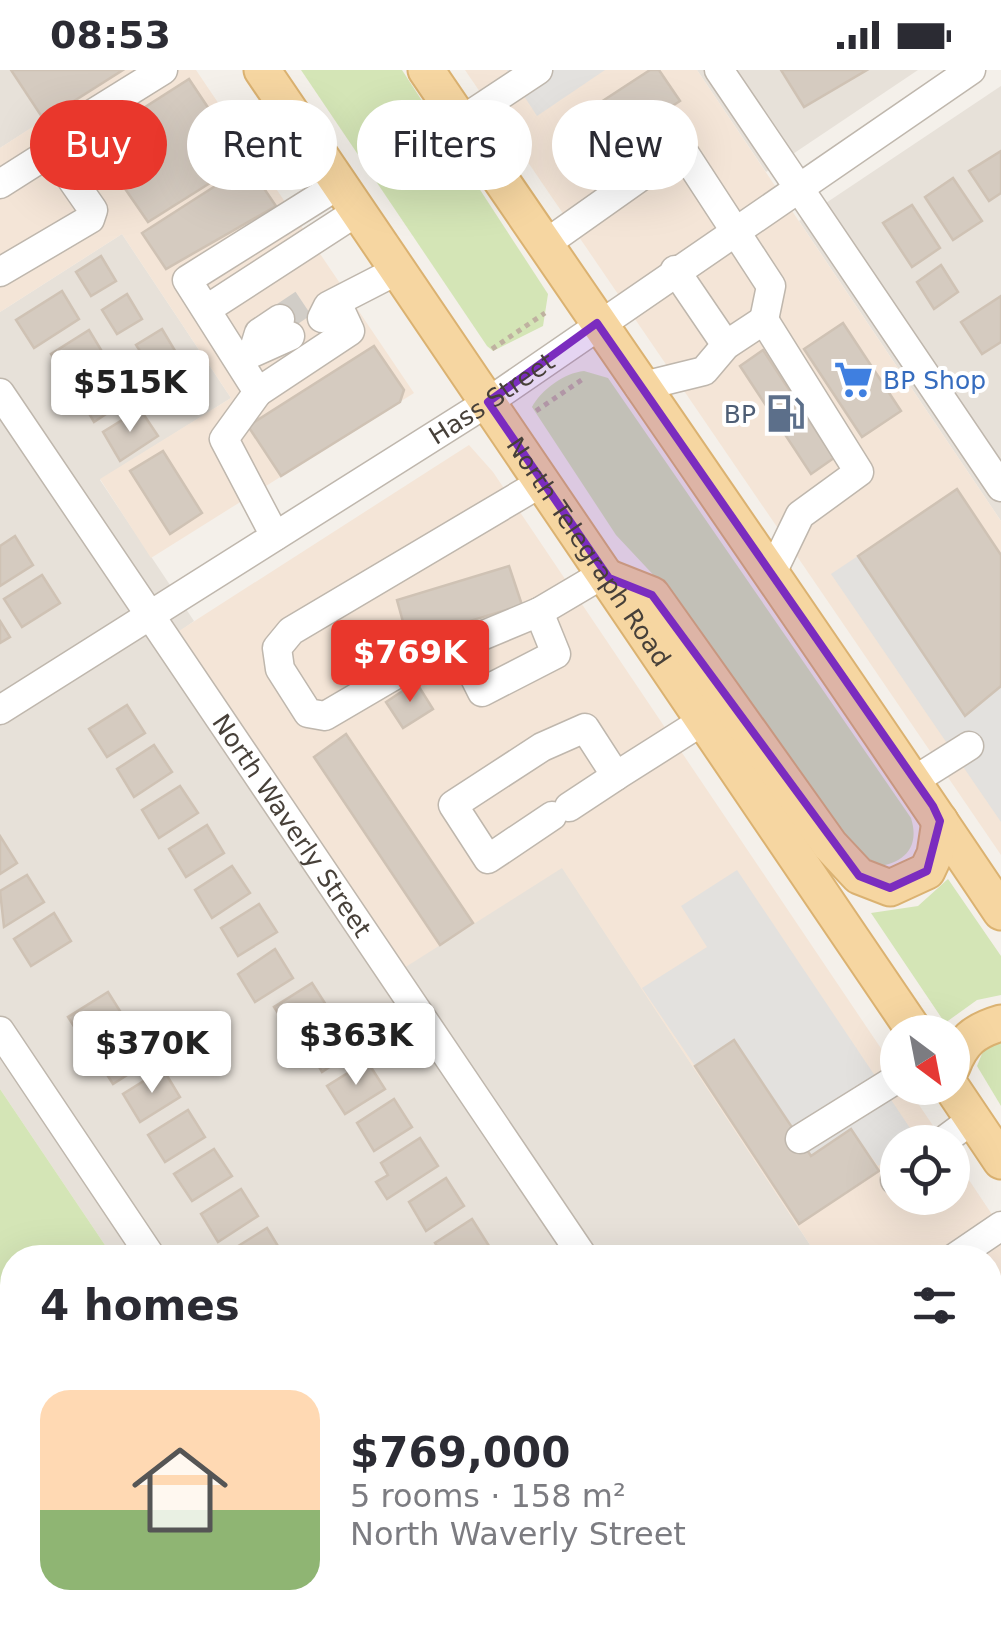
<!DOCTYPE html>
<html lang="en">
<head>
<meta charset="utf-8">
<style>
  body { margin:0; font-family:"DejaVu Sans",sans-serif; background:#f2f2f3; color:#2b2b33; height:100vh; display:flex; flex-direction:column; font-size:38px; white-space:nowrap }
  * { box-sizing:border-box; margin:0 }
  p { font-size:32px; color:#7c7c81 }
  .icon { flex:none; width:55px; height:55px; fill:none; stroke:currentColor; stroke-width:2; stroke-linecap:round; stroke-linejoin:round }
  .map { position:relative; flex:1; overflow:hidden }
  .side { position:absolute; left:0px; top:1175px; width:1002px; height:392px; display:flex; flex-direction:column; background:#fff; border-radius:40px 40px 0 0; box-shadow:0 10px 40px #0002 }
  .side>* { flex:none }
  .top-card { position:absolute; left:30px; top:30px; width:942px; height:90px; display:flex; gap:20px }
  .needle { width:65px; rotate:148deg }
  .controls { position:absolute; left:880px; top:945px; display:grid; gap:20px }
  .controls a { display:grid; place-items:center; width:90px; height:90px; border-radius:50%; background:#fff; box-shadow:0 10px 40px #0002; font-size:50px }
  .price { position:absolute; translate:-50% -85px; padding:0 22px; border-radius:10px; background:#fff; color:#222; font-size:32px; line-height:65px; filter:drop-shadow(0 2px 5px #0008) }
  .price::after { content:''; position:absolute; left:50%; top:60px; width:30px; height:22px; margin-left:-15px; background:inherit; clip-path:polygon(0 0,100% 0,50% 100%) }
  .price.active { background:#e9372c; color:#fff }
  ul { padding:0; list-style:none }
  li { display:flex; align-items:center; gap:30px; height:250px; padding:0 40px }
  li span { display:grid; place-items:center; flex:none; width:280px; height:200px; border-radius:30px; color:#555 }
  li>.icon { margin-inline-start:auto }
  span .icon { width:120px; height:120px; fill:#fffc; stroke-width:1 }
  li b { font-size:42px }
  h2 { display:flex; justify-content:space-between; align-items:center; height:120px; padding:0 40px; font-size:42px }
  .chip { padding:0 35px; border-radius:45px; background:#fff; box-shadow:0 10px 40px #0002; font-size:35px; line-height:90px }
  .chip.active { background:#e9372c; color:#fff }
  .status { display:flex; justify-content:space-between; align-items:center; height:70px; padding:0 50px; background:#fff; direction:ltr }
  .status svg { height:28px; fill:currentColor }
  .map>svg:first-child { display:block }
  .residential { fill:#e7e1d9 }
  .commercial { fill:#f4e5d7 }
  .green { fill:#d4e5b6 }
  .parking { fill:#e3e1de }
  .building { fill:#d5cbc0; stroke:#cfc2b4; stroke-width:2.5 }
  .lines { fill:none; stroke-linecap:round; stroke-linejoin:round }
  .minor-tunnel { stroke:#d1cdc7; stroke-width:28; stroke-dasharray:28 14; stroke-linecap:butt }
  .minor-casing { stroke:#bfb7ad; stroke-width:31 }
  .major-casing { stroke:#dbb271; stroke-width:39 }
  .path { stroke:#bfb1a0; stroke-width:5; stroke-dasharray:5 5; stroke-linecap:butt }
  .minor { stroke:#fff; stroke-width:28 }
  .major { stroke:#f6d6a1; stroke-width:35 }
  .marked { fill:#7b2cbf; fill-opacity:0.2; stroke:#7b2cbf; stroke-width:8; stroke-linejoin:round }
  .labels { text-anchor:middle; stroke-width:8; stroke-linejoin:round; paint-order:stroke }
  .shop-label { font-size:25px; fill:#366cbe; stroke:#fff; text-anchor:start }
  .street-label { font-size:25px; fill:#474039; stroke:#fff }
  .service-label { font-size:25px; fill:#4e5e75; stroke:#fff; text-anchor:end }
</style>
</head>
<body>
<div class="status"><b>08:53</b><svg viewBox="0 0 49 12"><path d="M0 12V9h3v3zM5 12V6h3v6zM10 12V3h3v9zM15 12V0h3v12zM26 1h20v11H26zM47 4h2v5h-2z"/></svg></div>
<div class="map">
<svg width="1001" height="1566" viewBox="0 0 1001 1566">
  <rect width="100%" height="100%" fill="#f4f0ea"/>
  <!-- residential -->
  <g class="residential">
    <polygon points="0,0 10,0 44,50 0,78"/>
    <polygon points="697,0 918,0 766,102"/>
    <polygon points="1001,16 1001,451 799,151"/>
    <polygon points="122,164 231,328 100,410 194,551 179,562 404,897 562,797 818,1187 113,1187 0,1019 0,242"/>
    <polygon points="360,1555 851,1555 859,1566 368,1566"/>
  </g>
  <!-- commercial -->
  <g class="commercial">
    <polygon points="10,0 196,0 414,323 151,488 100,409 231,328 122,164 0,242 0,78 43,50"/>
    <polygon points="465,0 697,0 1001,451 1001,785"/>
    <polygon points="469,375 493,402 944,1072 898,1072 898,1128 952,1128 953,1086 1001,1158 1001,1566 859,1566 851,1555 990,1555 990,1188 818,1187 562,798 404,898 179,561"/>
  </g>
  <!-- green -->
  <g class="green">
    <polygon points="301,0 402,0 548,224 543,256 493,281 487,276"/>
    <path d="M584,301L608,308L911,748C921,780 901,795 871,797L838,769L675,528L616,465L532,337C541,320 564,303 584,301Z"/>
    <polygon points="948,809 1001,886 1001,925 977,930 945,953 871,843 918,836"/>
    <polygon points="1001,969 1001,1036 977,996 986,974"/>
    <polygon points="0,1019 113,1187 12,1188 12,1555 360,1555 367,1566 0,1566"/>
  </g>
  <!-- parking -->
  <g class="parking">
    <polygon points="507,0 605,0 537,46"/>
    <polygon points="858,486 964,645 1001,616 1001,752 831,504"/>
    <polygon points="737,800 918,1070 898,1072 897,1084 878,1096 851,1059 811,1086 734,970 695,996 642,918 707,877 681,836"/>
  </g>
  <!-- building -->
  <g class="building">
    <polygon points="11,0 123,0 44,50"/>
    <polygon points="650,0 659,0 680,31 582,95 558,60"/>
    <polygon points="781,0 867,0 804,37"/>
    <polygon points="189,9 215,48 224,43 253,86 148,152 119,110 114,113 89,73"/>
    <polygon points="1001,81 1001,123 989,131 969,101"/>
    <polygon points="248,95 276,136 166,199 142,163"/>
    <polygon points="953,108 982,151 953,170 925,127"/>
    <polygon points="912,135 940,178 912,197 883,153"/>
    <polygon points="101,186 116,211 91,226 76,202"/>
    <polygon points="941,195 958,222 934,239 917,212"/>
    <polygon points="62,221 79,249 34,278 16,250"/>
    <polygon points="127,224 142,249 117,264 102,240"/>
    <polygon points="1001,226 1001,272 982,284 961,252"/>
    <polygon points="843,253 901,341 862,367 804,279"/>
    <polygon points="162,259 177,284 152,299 136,275"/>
    <polygon points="89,260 106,288 68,312 51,284"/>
    <polygon points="374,276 404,320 400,332 281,406 248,356"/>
    <polygon points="763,280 834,388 811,404 740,296"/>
    <polygon points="114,299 132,327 94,352 77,323"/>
    <polygon points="185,301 199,323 174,338 160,317"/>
    <polygon points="140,339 158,366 120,391 103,362"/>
    <polygon points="163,381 202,443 170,464 130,401"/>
    <polygon points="957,419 1001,485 1001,616 965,646 858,486"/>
    <polygon points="15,466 33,495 0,516 0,476"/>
    <polygon points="509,496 522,535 408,570 397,530"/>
    <polygon points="42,505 60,533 22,557 4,529"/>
    <polygon points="0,551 10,567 0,573"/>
    <polygon points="416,612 433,639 403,658 386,632"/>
    <polygon points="127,635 145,663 107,687 89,659"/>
    <polygon points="346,664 473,853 440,875 314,687"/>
    <polygon points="154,675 172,702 134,727 117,699"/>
    <polygon points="180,716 198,743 159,768 142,740"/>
    <polygon points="207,755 224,783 186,807 169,779"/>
    <polygon points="0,766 17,793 0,804"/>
    <polygon points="232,796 250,823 212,848 195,820"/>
    <polygon points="27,805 44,832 4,857 0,821"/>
    <polygon points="259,834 277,862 238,886 221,858"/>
    <polygon points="54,843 71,871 31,896 14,869"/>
    <polygon points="275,879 293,908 255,932 238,904"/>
    <polygon points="312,913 330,941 292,965 274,937"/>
    <polygon points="108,922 125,949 85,974 68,947"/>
    <polygon points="342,949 360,977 322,1002 305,973"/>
    <polygon points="135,961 152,989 113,1014 95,986"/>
    <polygon points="734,970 811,1086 851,1059 879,1101 799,1154 695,996"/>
    <polygon points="367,991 385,1019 345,1044 327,1016"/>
    <polygon points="163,999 180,1027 140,1052 123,1024"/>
    <polygon points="394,1029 412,1057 374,1081 357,1053"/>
    <polygon points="188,1040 205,1067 165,1092 148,1065"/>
    <polygon points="420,1068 438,1096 387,1129 376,1112 388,1105 381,1093"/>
    <polygon points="214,1079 232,1106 192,1131 174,1104"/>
    <polygon points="446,1108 464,1136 426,1161 409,1132"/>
    <polygon points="241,1119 258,1146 218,1172 201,1144"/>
    <polygon points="472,1149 489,1176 471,1188 444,1188 435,1173"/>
    <polygon points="267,1158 284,1186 229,1188 227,1183"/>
    <polygon points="1001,1263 1001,1362 990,1369 990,1270"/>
    <polygon points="1001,1381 1001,1420 990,1427 990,1388"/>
    <polygon points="525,1555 535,1555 542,1566 507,1566"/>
    <polygon points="720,1555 748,1555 755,1566 703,1566"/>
    <polygon points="877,1555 961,1555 944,1566 884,1566"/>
  </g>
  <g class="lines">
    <!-- minor-tunnel -->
    <polyline class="minor-tunnel" points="280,249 310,229"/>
    <defs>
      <g id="minor">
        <polyline points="719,0 1001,417"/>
        <polyline points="461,51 538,0"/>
        <polyline points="0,114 52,81 73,56 163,0"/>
        <polyline points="544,175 681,78 771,216 764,250"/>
        <polyline points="675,200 726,275"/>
        <polyline points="0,202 90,149 93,140 52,81"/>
        <polyline points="337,233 350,261 258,322 187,210 340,114"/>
        <polyline points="207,239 358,141"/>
        <polyline points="322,248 328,236 398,200"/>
        <polyline points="254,279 259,263 280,249"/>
        <polyline points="239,289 290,266"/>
        <polyline points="639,317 704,301 726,275 764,250 859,402 800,445 771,505"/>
        <polyline points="258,322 224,369 275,466"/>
        <path id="s1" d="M0,323L584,1188"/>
        <polyline points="544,411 291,561 277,578 280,599 308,643 325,646 412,595 539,542 605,503"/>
        <polyline points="459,576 482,622 556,584 539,542"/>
        <path id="s2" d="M0,640L488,332L971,0"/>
        <polyline points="915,710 969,676"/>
        <polyline points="569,737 616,706"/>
        <polyline points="552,746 488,789 453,735 542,677 585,658 616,706 720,640"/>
        <polyline points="0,961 152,1188"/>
        <polyline points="800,1069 898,1008"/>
        <polyline points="942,1072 973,1049"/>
        <polyline points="895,1110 898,1107"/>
        <polyline points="954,1188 1001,1156"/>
        <polyline points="0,1320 4,1342 0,1358"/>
        <polyline points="990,1379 1001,1372"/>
        <polyline points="990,1477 1001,1471"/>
        <polyline points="133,1555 140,1566"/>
        <polyline points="398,1555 406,1566"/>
        <polyline points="832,1555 840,1566"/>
      </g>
      <g id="major">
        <path id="s3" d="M262,0L915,962"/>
        <path d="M426,0C617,281 812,560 1001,842"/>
        <polyline points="609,508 652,525 830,775 859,806 890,818 927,801 935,784 940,751"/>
        <path d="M952,997C962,971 974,961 1001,953"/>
        <polyline points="952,1018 1001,1091"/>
      </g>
    </defs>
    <!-- minor casing -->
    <use href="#minor" class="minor-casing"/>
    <!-- major casing -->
    <use href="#major" class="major-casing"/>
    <!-- path -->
    <g class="path">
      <polyline points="492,279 545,243"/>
      <polyline points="536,341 583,309"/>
    </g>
    <!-- minor -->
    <use href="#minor" class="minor"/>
    <!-- major -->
    <use href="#major" class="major"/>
  </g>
  <!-- marked area -->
  <path class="marked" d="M597,253L933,736L940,751L927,801L890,818L859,806L652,525L609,508L488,332Z"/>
  <!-- icons -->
  <defs>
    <symbol id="supermarket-bare" viewBox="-9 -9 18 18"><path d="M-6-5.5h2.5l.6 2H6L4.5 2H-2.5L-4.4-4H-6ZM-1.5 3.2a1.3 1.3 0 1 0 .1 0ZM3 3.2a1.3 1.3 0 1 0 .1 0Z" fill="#3f7fe0" stroke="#fff" stroke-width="2.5" paint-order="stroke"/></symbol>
    <symbol id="fuel-bare" viewBox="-9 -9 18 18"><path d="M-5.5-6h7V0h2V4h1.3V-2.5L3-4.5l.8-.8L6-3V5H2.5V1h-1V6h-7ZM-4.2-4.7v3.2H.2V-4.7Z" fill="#5c6f8a" stroke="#fff" stroke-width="2.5" paint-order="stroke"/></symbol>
  </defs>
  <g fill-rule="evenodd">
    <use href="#supermarket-bare" x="826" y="282" width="55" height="55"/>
    <use href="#fuel-bare" x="758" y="316" width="55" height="55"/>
  </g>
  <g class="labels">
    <!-- shop labels -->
    <g class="shop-label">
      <text x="883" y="319">BP Shop</text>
    </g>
    <!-- street labels -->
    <g class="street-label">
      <text dy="9" stroke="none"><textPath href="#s2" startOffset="582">Hass Street</textPath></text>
      <text dy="9" stroke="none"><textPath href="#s3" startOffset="582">North Telegraph Road</textPath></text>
      <text dy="9" stroke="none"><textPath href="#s1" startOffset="522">North Waverly Street</textPath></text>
    </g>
    <!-- service labels -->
    <g class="service-label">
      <text x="756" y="353">BP</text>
    </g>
  </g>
</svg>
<div class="controls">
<a><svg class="needle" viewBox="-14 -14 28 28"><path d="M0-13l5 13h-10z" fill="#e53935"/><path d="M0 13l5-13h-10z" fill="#7c7c81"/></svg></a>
<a><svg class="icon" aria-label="locate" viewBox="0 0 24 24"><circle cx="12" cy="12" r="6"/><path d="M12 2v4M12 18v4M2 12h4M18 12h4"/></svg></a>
</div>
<b class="price" style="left:130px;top:365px">$515K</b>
<b class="price active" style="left:410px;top:635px">$769K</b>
<b class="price" style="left:356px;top:1018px">$363K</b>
<b class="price" style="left:152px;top:1026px">$370K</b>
<div class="top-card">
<a class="chip active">Buy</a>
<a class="chip">Rent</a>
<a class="chip">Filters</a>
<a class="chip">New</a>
</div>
<section class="side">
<h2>4 homes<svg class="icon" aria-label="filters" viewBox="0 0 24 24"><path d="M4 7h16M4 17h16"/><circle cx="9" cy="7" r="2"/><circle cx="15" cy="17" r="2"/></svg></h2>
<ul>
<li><span style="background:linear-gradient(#ffd9b3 60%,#8fb573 0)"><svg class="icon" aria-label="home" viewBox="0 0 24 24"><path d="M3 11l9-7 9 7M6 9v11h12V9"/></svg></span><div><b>$769,000</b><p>5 rooms · 158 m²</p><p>North Waverly Street</p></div></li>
</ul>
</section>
</div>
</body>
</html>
